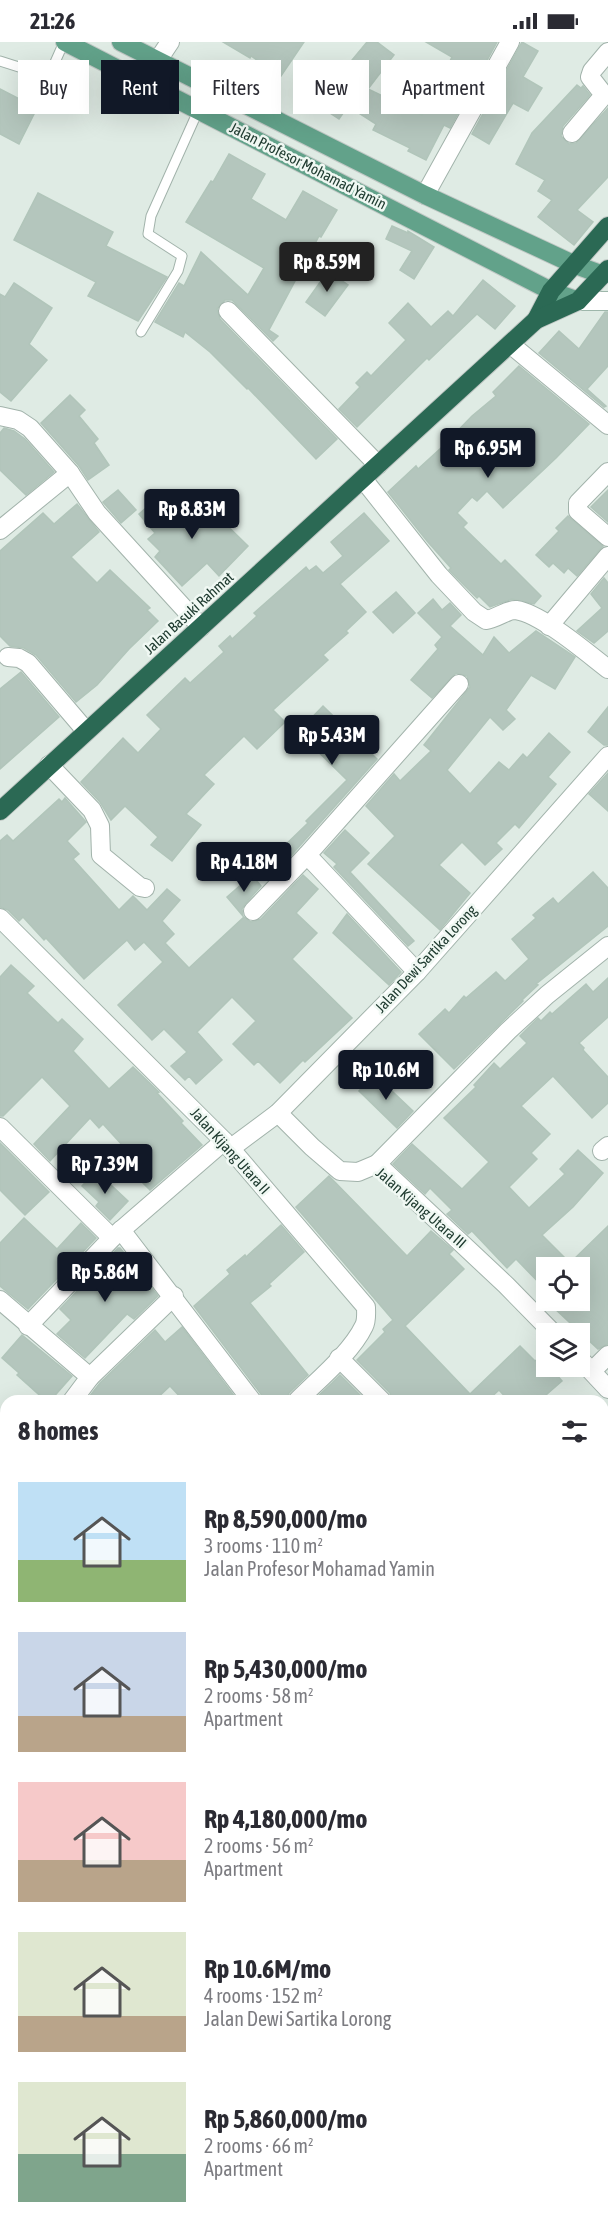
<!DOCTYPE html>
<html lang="en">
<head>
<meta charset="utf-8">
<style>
  body { margin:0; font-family:"Asap Condensed",sans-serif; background:#f7f7f7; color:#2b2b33; height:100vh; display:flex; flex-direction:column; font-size:22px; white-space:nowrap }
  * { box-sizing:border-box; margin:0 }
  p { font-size:20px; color:#7c7c81 }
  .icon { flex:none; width:33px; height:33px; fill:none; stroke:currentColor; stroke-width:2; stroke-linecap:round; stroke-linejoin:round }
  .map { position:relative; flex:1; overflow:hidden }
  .panel { position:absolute; left:0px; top:1353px; width:609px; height:836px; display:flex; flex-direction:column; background:#fff; border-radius:18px 18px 0 0; box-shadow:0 6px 24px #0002 }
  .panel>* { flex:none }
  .guide { position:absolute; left:18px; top:18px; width:573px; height:54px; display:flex; gap:12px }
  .tools { position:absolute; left:536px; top:1215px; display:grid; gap:12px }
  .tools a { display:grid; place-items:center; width:54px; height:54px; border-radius:0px; background:#fff; box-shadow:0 6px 24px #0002; font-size:30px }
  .price { position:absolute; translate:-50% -51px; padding:0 14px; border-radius:6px; background:#111827; color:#fff; font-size:20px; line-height:39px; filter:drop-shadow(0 2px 3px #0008) }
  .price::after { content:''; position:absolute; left:50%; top:36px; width:18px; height:14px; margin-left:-9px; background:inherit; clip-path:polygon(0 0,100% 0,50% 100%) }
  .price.active { background:#222; color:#fff }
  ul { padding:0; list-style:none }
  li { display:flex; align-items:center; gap:18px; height:150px; padding:0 18px }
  li span { display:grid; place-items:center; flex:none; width:168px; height:120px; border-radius:0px; color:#555 }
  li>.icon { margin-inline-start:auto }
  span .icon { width:72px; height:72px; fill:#fffc; stroke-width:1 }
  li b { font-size:26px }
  h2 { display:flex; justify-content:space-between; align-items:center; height:72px; padding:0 18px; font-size:26px }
  .tag { padding:0 21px; border-radius:0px; background:#fff; box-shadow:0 6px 24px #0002; font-size:21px; line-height:54px }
  .tag.active { background:#111827; color:#fff }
  .status { display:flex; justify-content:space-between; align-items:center; height:42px; padding:0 30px; background:#fff; direction:ltr }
  .status svg { height:16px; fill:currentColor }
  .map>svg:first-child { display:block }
  .building { fill:#b4c6bd; stroke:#b1c5ba; stroke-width:1.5 }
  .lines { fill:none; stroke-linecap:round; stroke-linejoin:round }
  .lane-casing { stroke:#a2b3ab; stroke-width:11 }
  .street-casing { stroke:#a2b3ab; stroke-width:20 }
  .secondary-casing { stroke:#9eb7ab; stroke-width:20 }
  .primary-casing { stroke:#c1c8c5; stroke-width:20 }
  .highway-casing { stroke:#c1c8c5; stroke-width:20 }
  .lane { stroke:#fff; stroke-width:9 }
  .street { stroke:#fff; stroke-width:18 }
  .secondary { stroke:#fff; stroke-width:18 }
  .primary { stroke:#62a28a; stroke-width:18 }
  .highway { stroke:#2b6954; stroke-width:18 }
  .labels { text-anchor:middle; stroke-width:5; stroke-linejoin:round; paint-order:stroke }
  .street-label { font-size:15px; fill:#203c31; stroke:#f0f8f3 }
</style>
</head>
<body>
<div class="status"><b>21:26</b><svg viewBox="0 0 49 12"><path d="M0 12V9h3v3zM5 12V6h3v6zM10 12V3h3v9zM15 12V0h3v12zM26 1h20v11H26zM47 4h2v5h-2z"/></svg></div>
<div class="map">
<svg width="608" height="2188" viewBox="0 0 608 2188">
  <rect width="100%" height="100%" fill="#dfebe4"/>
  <!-- building -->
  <g class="building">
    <polygon points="223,0 304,0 281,34 251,14 250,16"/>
    <polygon points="367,0 377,0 394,13 368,47 422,73 452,15 426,0 497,0 450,86 444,83 426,118 408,109 410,106 373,88 376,82 348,64 339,77 324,67 356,21 352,18"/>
    <polygon points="522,0 538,9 523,35 542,46 528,69 513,61 489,102 472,92"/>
    <polygon points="577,43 581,46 583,44 590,53 563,84 561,94 569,102 576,101 608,66 608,135 577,168 593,180 574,203 538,175 552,158 538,149 545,138 516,122 532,91"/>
    <polygon points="0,47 37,66 19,102 0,92"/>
    <polygon points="229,112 265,132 251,157 286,178 303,149 337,168 321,195 319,194 269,288 278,294 273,299 232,258 225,258 217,267 220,277 337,397 316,417 248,346 247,347 210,310 185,290 183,295 155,280 179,241 184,244 201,210 248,253 264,226 186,180 211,139 213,140"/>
    <polygon points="38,151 113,190 106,204 167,235 138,279 88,254 96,240 14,198"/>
    <polygon points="392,184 408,191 408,189 434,205 414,237 400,228 412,209 386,197"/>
    <polygon points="328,229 348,243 325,274 306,260"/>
    <polygon points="483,238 515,264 495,287 477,272 429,318 427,316 357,385 339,367 360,345 356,341 367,330 371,334 406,298 389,281 408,261 431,285 448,269 453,274"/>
    <polygon points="14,241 52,266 29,302 47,318 11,359 0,350 0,252 5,255"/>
    <polygon points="605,270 608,270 608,324 587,347 606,364 604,365 539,311 559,289 579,307"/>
    <polygon points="519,324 589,382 556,416 503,466 487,449 477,459 472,455 457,471 467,481 463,485 501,522 505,518 541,554 534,562 512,557 490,565 479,554 477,556 449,528 451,526 427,499 388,450 416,424 418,427 441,406 472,374 496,354 493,350"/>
    <polygon points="70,353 85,368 79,374 98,397 94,401 109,423 88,438 79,424 41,381"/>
    <polygon points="4,386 14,389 25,397 54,430 26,453 0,428 0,391"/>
    <polygon points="118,448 136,468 121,481 103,460"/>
    <polygon points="608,448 608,480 591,465"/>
    <polygon points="200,457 248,504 219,534 207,521 182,544 155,515 160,509 148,497 155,491 139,472 155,458 167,473 182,458 190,467"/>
    <polygon points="77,462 99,490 71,515 97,541 110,528 150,566 147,568 158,579 129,607 97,643 76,660 36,613 24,606 10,604 0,594 0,509 43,471 54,482"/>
    <polygon points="364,471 389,499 340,542 366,570 346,589 348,591 323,613 328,618 273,668 285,680 257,707 244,694 204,733 214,742 186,772 201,783 172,819 151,803 158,795 125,764 111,778 100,760 81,740 123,696 138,711 161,687 147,673 185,636 190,641 224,610 219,604 230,594 232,597 257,574 254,571 306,525 309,529 316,524 323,531 343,514 331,500"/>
    <polygon points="568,474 603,504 577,534 568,526 564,531 553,521 549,525 536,513 559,489 556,486"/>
    <polygon points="604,536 608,541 608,589 594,601 577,589 602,566 591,552"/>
    <polygon points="396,550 415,571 393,591 373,570"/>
    <polygon points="433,557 442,568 450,561 461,573 450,584 483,613 494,595 509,611 536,589 575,615 555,647 531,633 506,668 515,677 503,688 490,675 447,728 470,752 499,720 509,728 523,712 527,716 549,691 570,710 548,735 556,742 519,786 515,782 496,801 502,807 485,823 462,800 439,823 470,851 440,888 368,822 395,794 366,764 394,732 400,739 431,709 424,703 470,645 467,634 456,631 432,656 411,638 438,607 435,603 442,595 418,571"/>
    <polygon points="21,630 59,675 0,727 0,647"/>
    <polygon points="323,664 377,717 287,818 279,809 308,781 306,779 347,738 298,690"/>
    <polygon points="608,665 608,703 604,703 588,690"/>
    <polygon points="608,731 608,769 589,752"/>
    <polygon points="65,756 86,780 67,799 79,812 73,817 119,868 133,854 147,868 167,847 180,858 162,879 174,892 165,901 189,926 244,875 251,880 261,877 303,833 318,847 296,871 317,891 292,917 352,976 305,1020 303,1018 280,1041 258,1019 254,1023 233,1002 256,979 232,955 197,990 222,1018 196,1042 189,1034 185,1038 171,1024 187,1010 164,987 152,998 118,963 163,920 144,900 135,908 127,898 84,937 46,896 44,898 23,875 19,879 8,868 0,865 0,799 7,793 13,799 59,757 62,760"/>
    <polygon points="345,788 369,811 350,830 414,899 408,904 334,825 337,822 324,811"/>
    <polygon points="593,830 608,846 608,884 536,942 538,943 522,958 523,959 454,1027 419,992 445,967 449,971 464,954 466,956 496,930 505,939 529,917 512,897 536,876 533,873 553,856 558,862"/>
    <polygon points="252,833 261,844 245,862 242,867 243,874 227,855"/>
    <polygon points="347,872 401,930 389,943 333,891"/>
    <polygon points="11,923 34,944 27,951 58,981 62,977 83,997 73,1009 109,1047 133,1025 159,1050 157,1051 183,1079 181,1081 202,1103 150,1148 137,1135 145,1128 103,1082 99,1086 90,1076 50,1119 34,1102 70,1064 42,1035 3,1074 0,1074 0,935"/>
    <polygon points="608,936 608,975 579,1001 584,1006 583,1008 608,1035 608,1061 592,1076 553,1034 521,1064 550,1092 531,1111 537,1117 509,1145 529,1166 565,1132 560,1127 578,1108 603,1131 573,1165 542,1193 570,1221 608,1184 608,1302 598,1307 553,1265 559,1258 579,1258 579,1226 546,1226 546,1248 516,1217 507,1226 472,1189 468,1192 447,1172 452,1168 430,1146 425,1152 393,1122 412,1102 462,1147 489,1120 444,1076 476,1045 474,1043 494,1021 500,1027 527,1001 520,994 538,976 541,979 550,970 552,972 586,942 593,950"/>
    <polygon points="375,1033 413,1069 397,1086 359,1049"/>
    <polygon points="0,1101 49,1150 25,1173 0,1148"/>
    <polygon points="96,1129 128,1159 110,1178 96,1164 99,1160 82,1144"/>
    <polygon points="329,1134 407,1214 431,1189 453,1208 449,1212 464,1227 405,1284 470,1352 520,1304 535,1319 540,1315 546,1324 549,1324 562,1339 539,1359 509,1359 499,1348 487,1359 393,1359 390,1351 357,1318 385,1290 383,1287 393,1278 296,1165"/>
    <polygon points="24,1176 57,1207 81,1181 96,1196 28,1267 0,1244 0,1201"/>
    <polygon points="281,1183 304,1210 269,1242 271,1244 250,1261 308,1333 289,1351 286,1359 263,1359 261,1352 194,1264 230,1232 227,1228 245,1213 246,1215"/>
    <polygon points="118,1206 120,1206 158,1254 134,1277 127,1272 85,1316 57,1292 71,1278 60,1267"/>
    <polygon points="182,1285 238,1359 184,1359 170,1344 154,1359 86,1359 100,1341 155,1288 165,1300"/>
    <polygon points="22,1293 72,1334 50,1359 46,1359 17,1333 19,1331 2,1316"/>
    <polygon points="340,1333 366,1359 313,1359 332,1341"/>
  </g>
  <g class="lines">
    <defs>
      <g id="lane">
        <polyline points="0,19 44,33 52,27 64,0"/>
        <polyline points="141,290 178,229 182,214 148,192 151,174 198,69"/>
      </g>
      <g id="street">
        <polyline points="158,18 170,0"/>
        <polyline points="572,91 604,53 590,35 592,29 608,10"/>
        <polyline points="425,153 510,0"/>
        <polyline points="228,269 378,423"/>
        <polyline points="510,302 608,383"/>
        <polyline points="0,374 18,378 30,386 70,431 97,471 201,585"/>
        <polyline points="608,430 578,461 578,469 608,495"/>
        <path d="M363,437L439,533L474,570L486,578C496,577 508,567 516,568C542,572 587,611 608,627"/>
        <polyline points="0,488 70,431"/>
        <polyline points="549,584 608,514"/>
        <polyline points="8,615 19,616 28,621 86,689"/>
        <polyline points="49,723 92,768 100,784 101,813 140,845 145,846"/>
        <polyline points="253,869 307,813"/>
        <path d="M0,876L224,1099L366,1265C366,1271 367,1278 364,1284C351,1311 318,1338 297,1359"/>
        <polyline points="417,930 307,813 459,642"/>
        <polyline points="278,1071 312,1105 340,1129 358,1130 377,1122 506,1243 554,1292"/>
        <polyline points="0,1085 112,1196"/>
        <polyline points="231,1106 278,1071 417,930 608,714"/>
        <polyline points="602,1109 608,1104"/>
        <polyline points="377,1122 508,989 547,953 608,904"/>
        <polyline points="121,1188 252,1359"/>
        <polyline points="0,1258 90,1335 72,1359"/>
        <polyline points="28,1284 112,1196 224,1099"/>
        <polyline points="339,1316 382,1359"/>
        <polyline points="579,1316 608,1347"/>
        <polyline points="592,1329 608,1313"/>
        <polyline points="90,1335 174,1254"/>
        <polyline points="0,1454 6,1447"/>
        <polyline points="603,1599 608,1604"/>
        <polyline points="603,1632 608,1638"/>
        <polyline points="603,1707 608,1703"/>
        <polyline points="0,1718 6,1723"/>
        <polyline points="603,1877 608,1873"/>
        <polyline points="0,1886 6,1880"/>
        <polyline points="603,1938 608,1944"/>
        <polyline points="603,2095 608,2091"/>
        <polyline points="176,2182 180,2188"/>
        <polyline points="10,2188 17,2182"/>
        <polyline points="223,2188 230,2182"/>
        <polyline points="491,2188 498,2182"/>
      </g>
      <polyline id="secondary" points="578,259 608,259"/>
      <g id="primary">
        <polyline points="65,0 551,249 578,259"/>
        <polyline points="121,0 425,153 573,222 603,233"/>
      </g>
      <g id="highway">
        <polyline points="536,278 551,249 608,184"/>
        <polyline points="0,769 536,278 578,259 608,227"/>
      </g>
    </defs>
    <!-- lane casing -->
    <use href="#lane" class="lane-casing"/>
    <!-- street casing -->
    <use href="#street" class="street-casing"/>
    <!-- secondary casing -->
    <use href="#secondary" class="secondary-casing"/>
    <!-- primary casing -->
    <use href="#primary" class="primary-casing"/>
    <!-- highway casing -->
    <use href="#highway" class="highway-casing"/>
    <!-- lane -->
    <use href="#lane" class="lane"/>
    <!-- street -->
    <use href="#street" class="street"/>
    <!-- secondary -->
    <use href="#secondary" class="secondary"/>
    <!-- primary -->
    <use href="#primary" class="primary"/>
    <!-- highway -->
    <use href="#highway" class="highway"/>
  </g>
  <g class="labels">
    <!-- street labels -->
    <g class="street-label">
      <text transform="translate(308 124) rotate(27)" y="5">Jalan Profesor Mohamad Yamin</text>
      <text transform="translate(189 571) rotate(-42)" y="5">Jalan Basuki Rahmat</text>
      <text transform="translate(426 917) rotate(-47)" y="5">Jalan Dewi Sartika Lorong</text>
      <text transform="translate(230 1109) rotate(48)" y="5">Jalan Kijang Utara II</text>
      <text transform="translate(421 1166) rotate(41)" y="5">Jalan Kijang Utara III</text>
    </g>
  </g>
</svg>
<div class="tools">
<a><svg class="icon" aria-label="locate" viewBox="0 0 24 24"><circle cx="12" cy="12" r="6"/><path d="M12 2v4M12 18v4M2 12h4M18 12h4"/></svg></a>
<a><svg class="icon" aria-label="layers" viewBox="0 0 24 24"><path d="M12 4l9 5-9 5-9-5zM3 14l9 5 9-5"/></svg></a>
</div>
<b class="price active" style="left:327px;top:251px">Rp 8.59M</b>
<b class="price" style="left:488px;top:437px">Rp 6.95M</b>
<b class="price" style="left:192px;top:498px">Rp 8.83M</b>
<b class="price" style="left:332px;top:724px">Rp 5.43M</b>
<b class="price" style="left:244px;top:851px">Rp 4.18M</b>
<b class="price" style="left:386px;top:1059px">Rp 10.6M</b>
<b class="price" style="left:105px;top:1153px">Rp 7.39M</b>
<b class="price" style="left:105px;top:1261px">Rp 5.86M</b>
<div class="guide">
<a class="tag">Buy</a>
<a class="tag active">Rent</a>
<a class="tag">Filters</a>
<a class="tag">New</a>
<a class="tag">Apartment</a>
</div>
<section class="panel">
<h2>8 homes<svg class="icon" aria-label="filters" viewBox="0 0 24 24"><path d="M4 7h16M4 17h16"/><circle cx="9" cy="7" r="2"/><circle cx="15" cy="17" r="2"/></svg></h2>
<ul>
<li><span style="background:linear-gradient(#bfe0f5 65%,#8fb573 0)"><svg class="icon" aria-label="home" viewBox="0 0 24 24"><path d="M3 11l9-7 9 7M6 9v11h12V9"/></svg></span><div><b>Rp 8,590,000/mo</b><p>3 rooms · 110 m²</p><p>Jalan Profesor Mohamad Yamin</p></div></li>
<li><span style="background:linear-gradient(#c9d6e8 70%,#b9a48a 0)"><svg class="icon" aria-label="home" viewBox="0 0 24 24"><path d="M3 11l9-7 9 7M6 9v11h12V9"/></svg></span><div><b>Rp 5,430,000/mo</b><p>2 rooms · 58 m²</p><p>Apartment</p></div></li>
<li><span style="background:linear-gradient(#f6c9c9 65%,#b9a48a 0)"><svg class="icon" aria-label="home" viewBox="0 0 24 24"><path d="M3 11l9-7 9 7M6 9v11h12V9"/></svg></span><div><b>Rp 4,180,000/mo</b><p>2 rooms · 56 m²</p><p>Apartment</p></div></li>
<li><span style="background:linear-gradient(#dfe7d0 70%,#b9a48a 0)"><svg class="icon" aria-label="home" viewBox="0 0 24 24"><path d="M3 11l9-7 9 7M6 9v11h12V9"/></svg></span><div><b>Rp 10.6M/mo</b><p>4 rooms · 152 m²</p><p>Jalan Dewi Sartika Lorong</p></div></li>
<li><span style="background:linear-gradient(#dfe7d0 60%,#7fa58c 0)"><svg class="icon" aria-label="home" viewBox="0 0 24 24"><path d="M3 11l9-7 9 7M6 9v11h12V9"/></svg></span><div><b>Rp 5,860,000/mo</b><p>2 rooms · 66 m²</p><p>Apartment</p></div></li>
</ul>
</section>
</div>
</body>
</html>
